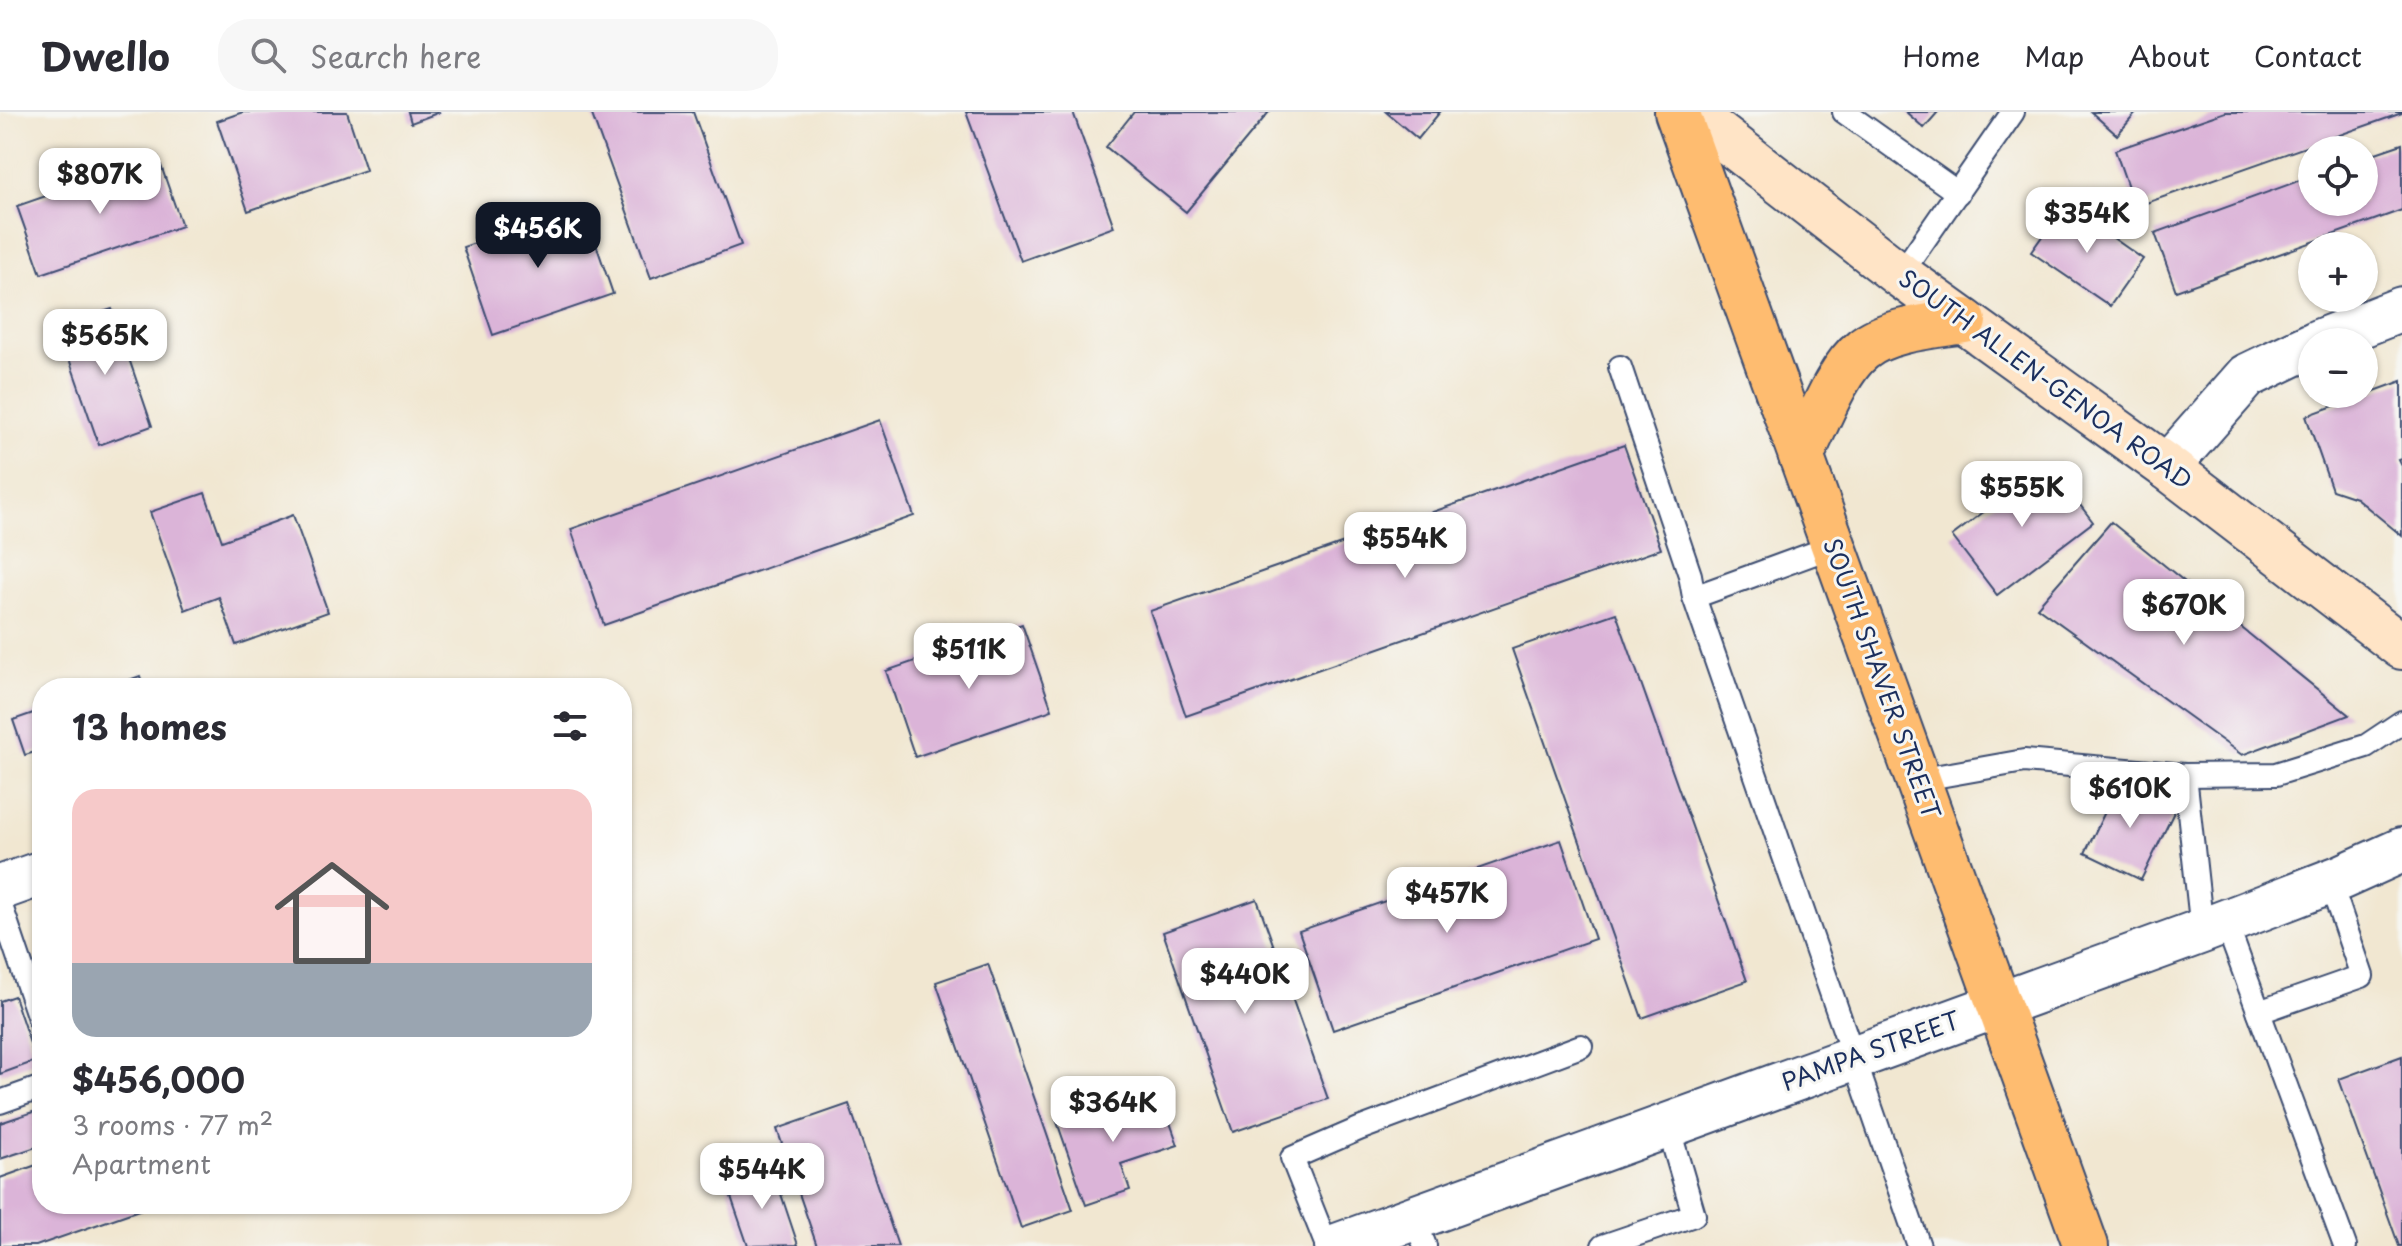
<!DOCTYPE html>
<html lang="en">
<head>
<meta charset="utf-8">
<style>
  body { margin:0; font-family:"Playpen Sans",sans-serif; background:#f7f7f7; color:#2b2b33; height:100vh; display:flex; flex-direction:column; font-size:30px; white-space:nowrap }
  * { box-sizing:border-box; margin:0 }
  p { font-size:26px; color:#7c7c81 }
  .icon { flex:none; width:44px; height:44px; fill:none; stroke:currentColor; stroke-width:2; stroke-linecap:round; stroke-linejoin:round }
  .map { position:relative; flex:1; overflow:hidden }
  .sheet { position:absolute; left:32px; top:566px; width:600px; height:536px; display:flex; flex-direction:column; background:#fff; border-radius:32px; box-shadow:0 2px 6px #0004 }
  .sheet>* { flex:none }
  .buttons { position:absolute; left:2298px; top:24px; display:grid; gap:16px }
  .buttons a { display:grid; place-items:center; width:80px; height:80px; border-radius:50%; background:#fff; box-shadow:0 2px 6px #0004; font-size:40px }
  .price { position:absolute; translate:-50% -68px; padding:0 18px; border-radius:16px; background:#fff; color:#222; font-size:26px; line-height:52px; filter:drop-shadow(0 2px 4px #0008) }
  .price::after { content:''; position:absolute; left:50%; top:48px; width:24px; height:18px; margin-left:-12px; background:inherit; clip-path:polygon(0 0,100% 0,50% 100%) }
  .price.selected { background:#111827; color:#fff }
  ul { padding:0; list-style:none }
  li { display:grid; align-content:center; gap:16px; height:424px; padding:0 40px }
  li+li { border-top:2px solid #e1e1e2 }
  li span { display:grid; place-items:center; height:248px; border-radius:24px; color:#555 }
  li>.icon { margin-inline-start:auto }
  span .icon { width:144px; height:144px; fill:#fffc; stroke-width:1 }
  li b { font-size:34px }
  h2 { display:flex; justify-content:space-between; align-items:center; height:96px; padding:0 40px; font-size:34px }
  header { display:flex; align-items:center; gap:48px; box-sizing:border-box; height:112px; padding:0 40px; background:#fff; border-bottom:2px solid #e1e1e2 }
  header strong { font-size:38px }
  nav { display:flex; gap:44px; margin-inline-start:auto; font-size:28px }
  .search { width:560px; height:72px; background:#f7f7f7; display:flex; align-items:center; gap:20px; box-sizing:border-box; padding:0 28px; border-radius:32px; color:#7c7c81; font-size:30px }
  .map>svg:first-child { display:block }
  .building { fill:#dbb4d8 }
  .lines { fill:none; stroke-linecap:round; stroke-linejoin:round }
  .service-casing { stroke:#3b4b6f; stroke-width:26 }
  .minor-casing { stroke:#3b4b6f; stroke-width:48 }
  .secondary-casing { stroke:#3b4b6f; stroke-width:48 }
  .primary-casing { stroke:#3b4b6f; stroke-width:48 }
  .service { stroke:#fff; stroke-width:22 }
  .minor { stroke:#fff; stroke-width:44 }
  .secondary { stroke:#ffe4c6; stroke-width:44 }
  .primary { stroke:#febc70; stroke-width:44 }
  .labels { text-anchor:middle; stroke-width:6; stroke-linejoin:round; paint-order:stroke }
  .street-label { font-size:24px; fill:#1b2f5e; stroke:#f6f6f2 }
</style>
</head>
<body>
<header>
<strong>Dwello</strong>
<div class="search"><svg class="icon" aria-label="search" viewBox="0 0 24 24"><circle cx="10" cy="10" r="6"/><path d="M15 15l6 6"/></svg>Search here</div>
<nav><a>Home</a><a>Map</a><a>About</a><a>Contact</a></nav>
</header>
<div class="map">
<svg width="2402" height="1134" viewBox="0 0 2402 1134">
  <rect width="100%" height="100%" fill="#f6f6f2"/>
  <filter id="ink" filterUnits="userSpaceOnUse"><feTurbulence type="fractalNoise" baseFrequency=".0125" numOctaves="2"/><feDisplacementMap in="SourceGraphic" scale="16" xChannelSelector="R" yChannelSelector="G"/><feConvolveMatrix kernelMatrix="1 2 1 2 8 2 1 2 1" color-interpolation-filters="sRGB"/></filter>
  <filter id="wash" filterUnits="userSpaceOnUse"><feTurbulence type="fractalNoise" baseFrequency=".006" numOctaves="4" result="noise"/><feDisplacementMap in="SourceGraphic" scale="32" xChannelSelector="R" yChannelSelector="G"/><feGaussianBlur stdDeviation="1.8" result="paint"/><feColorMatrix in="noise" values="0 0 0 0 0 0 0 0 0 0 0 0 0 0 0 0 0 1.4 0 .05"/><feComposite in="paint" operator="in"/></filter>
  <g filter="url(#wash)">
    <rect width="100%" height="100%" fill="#f1e7d1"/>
    <g id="blocks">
      <!-- building -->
      <g class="building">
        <polygon points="243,0 347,0 366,58 248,99 217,9"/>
        <polygon points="408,0 440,0 411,11"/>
        <polygon points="591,0 693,0 741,133 651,166"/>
        <polygon points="966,0 1073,0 1114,115 1021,149"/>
        <polygon points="1134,0 1269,0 1186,100 1106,35"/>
        <polygon points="1386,0 1440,0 1418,27"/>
        <polygon points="1906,0 1938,0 1924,16"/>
        <polygon points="2091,0 2137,0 2117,23"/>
        <polygon points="2225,0 2402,0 2402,1 2135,95 2115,38"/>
        <polygon points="2402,32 2402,98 2176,179 2155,121 2312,64 2312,90 2364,90 2364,45"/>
        <polygon points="158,45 182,114 41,162 17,94"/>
        <polygon points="2065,92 2143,147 2110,194 2031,140"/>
        <polygon points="583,94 613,182 493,223 463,135"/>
        <polygon points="112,197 152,314 99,333 58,215"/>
        <polygon points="2402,269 2402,347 2399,348 2402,354 2402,424 2356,386 2332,378 2306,304"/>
        <polygon points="880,308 914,404 604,513 571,417"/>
        <polygon points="1624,333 1661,437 1186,604 1150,499"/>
        <polygon points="2048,351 2093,410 1997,483 1952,424"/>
        <polygon points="205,381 222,429 293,403 328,500 236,533 219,485 185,498 150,400"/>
        <polygon points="2111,410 2349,603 2242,643 2037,495"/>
        <polygon points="1616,501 1747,869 1642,906 1512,537"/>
        <polygon points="1022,512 1052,598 915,645 886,559"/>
        <polygon points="140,564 144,576 107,576"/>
        <polygon points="42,598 42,638 25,643 13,608"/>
        <polygon points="2120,669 2176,696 2141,768 2085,741"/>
        <polygon points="1561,728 1595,827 1333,918 1299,819"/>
        <polygon points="1257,787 1328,987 1233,1020 1163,820"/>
        <polygon points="988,852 1073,1098 1021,1116 936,870"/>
        <polygon points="14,884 36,949 0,962 0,889"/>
        <polygon points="2402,944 2402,1134 2399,1134 2339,967"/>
        <polygon points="1161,985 1178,1033 1121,1052 1130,1078 1086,1093 1056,1007 1102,991 1107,1004"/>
        <polygon points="849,992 898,1134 817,1134 777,1017"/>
        <polygon points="42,997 42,1033 0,1047 0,1011"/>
        <polygon points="42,1051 42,1092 156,1092 36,1134 0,1134 0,1066"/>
        <polygon points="773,1058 798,1133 748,1134 727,1073"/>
      </g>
    </g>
  </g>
  <g filter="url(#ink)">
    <use href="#blocks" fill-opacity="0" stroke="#3b4b6f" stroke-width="2"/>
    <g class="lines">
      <defs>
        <g id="service">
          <polyline points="1844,0 1958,81"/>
          <polyline points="1900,163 2013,0"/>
          <polyline points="1620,255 1690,463 1694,485"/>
          <polyline points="1834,434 1694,485 1919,1134"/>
          <polyline points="2185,663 2202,819"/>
          <polyline points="1917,668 2024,649 2185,663 2276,662 2366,634 2402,610"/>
          <polyline points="0,791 42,915"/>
          <polyline points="2226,811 2345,1134"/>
          <polyline points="2259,900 2362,864 2330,770"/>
          <polyline points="0,990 42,975"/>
          <polyline points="1414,1106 1425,1134"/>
          <polyline points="1327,1134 1292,1046 1359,1017 1581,934"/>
          <polyline points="1603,1134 1694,1103 1668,1014"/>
        </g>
        <g id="minor">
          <polyline points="2318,230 2402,197"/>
          <polyline points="2167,355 2247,264 2312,233"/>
          <polyline points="0,776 42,761"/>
          <polyline points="1337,1134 2202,819 2342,765 2402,738"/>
        </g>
        <polyline id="secondary" points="1690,0 1900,163 2167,355 2402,535"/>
        <g id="primary">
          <polyline points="1677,0 2086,1134"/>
          <path d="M1801,344C1817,313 1836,258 1863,237C1887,217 1934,214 1964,209"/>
        </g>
      </defs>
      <!-- service casing -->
      <use href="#service" class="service-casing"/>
      <!-- minor casing -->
      <use href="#minor" class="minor-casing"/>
      <!-- secondary casing -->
      <use href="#secondary" class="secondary-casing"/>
      <!-- primary casing -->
      <use href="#primary" class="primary-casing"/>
      <!-- service -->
      <use href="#service" class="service"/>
      <!-- minor -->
      <use href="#minor" class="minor"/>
      <!-- secondary -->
      <use href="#secondary" class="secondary"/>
      <!-- primary -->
      <use href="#primary" class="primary"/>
    </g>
  </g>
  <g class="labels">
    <!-- street labels -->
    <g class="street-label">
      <text transform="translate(2045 268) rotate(36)" y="8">SOUTH ALLEN-GENOA ROAD</text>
      <text transform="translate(1881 567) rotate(70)" y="8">SOUTH SHAVER STREET</text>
      <text transform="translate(1871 940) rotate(-20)" y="8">PAMPA STREET</text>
    </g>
  </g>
</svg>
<div class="buttons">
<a><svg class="icon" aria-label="locate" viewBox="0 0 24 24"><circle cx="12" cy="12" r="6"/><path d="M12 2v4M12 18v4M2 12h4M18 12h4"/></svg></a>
<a>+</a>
<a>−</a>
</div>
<b class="price" style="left:100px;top:104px">$807K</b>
<b class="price" style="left:2087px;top:143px">$354K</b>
<b class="price selected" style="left:538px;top:158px">$456K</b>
<b class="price" style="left:105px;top:265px">$565K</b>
<b class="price" style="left:2022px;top:417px">$555K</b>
<b class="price" style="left:1405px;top:468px">$554K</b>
<b class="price" style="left:2184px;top:535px">$670K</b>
<b class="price" style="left:969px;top:579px">$511K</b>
<b class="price" style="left:2130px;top:718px">$610K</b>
<b class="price" style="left:1447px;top:823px">$457K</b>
<b class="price" style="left:1245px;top:904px">$440K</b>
<b class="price" style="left:1113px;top:1032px">$364K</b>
<b class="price" style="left:762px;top:1099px">$544K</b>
<section class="sheet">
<h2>13 homes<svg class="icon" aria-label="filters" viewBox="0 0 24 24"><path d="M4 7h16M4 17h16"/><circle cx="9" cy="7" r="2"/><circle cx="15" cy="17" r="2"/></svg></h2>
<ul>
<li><span style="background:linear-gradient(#f6c9c9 70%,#9aa5b1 0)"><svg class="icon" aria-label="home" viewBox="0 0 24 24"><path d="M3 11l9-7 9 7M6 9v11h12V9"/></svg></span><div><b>$456,000</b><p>3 rooms · 77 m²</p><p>Apartment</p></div></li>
</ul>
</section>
</div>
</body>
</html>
